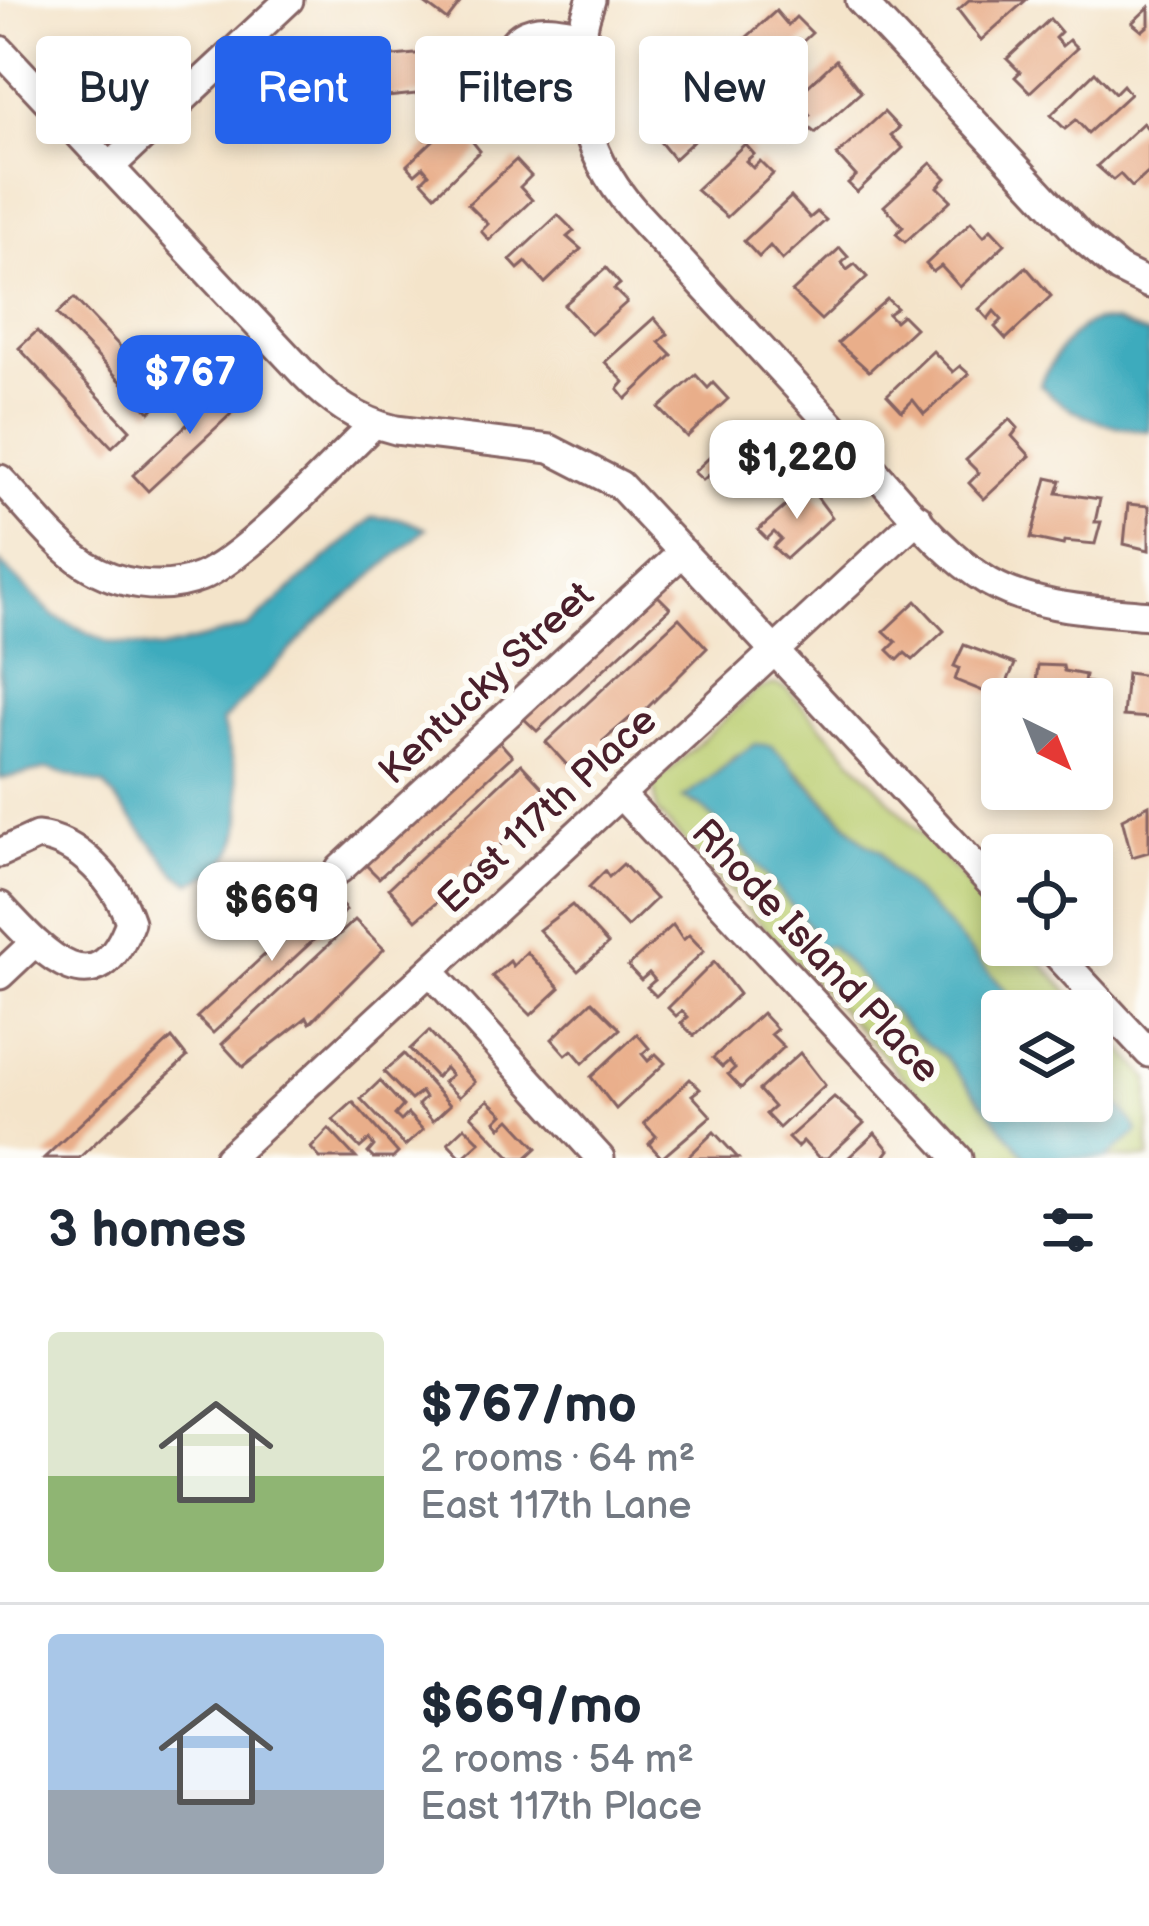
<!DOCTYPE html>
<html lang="en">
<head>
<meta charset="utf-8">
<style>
  body { margin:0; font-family:"Balsamiq Sans",sans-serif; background:#f6f6f7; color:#1f2937; height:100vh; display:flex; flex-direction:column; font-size:45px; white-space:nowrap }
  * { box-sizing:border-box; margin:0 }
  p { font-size:39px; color:#747a83 }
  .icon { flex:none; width:66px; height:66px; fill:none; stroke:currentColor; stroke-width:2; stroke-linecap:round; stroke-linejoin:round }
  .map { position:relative; height:1158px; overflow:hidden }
  .panel { display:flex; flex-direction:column; background:#fff; flex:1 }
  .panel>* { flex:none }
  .banner { position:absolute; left:36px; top:36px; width:1077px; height:108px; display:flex; gap:24px }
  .needle { width:78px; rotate:137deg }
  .tools { position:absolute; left:981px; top:678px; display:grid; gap:24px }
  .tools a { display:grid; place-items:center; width:132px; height:132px; border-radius:12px; background:#fff; box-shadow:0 6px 18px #0003; font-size:60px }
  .price { position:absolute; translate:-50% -102px; padding:0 27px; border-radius:24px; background:#fff; color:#222; font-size:39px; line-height:78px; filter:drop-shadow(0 3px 6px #0008) }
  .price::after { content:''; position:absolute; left:50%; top:72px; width:36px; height:27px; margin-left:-18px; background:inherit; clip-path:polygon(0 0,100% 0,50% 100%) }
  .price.selected { background:#2563eb; color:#fff }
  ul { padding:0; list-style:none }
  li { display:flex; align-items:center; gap:36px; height:300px; padding:0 48px }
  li+li { border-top:3px solid #e0e1e3 }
  li span { display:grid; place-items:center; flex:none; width:336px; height:240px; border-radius:12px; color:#555 }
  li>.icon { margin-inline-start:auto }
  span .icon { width:144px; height:144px; fill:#fffc; stroke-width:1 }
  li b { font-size:51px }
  h2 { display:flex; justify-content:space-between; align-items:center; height:144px; padding:0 48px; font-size:51px }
  .tag { padding:0 42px; border-radius:12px; background:#fff; box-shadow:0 6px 18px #0003; font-size:42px; line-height:108px }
  .tag.selected { background:#2563eb; color:#fff }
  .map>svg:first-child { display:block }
  .green { fill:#bbce72; stroke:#82764e; stroke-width:3 }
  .water { fill:#3eabbd; stroke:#446574; stroke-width:3 }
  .building { fill:#e9ae8a }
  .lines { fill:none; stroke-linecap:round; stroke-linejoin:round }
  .minor-casing { stroke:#866463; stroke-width:33 }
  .minor { stroke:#fff; stroke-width:27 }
  .labels { text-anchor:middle; stroke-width:12; stroke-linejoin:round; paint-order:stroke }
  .street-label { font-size:39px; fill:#4a1f2b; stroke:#fdfcf7 }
</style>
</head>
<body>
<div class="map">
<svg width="1149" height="1158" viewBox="0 0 1149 1158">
  <rect width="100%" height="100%" fill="#fdfcf7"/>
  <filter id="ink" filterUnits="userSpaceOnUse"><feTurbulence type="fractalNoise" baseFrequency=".00833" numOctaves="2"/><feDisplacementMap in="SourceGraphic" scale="24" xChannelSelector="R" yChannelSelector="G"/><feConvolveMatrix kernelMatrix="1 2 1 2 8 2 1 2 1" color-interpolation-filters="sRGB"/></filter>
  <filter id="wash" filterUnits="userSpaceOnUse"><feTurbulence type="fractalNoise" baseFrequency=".004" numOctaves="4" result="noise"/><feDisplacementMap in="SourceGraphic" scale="48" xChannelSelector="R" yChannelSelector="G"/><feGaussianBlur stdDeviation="2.7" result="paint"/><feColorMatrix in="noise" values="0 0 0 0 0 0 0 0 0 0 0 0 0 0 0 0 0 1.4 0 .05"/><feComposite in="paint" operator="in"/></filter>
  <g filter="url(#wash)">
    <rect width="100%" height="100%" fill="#f4e4ca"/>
    <!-- green -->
    <g class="green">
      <path d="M774,684L787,689L1002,921V945H1025L1086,1011H1024L941,918L890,868L881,851L864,842L800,772L736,755L698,791L693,804L701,806C743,847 781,890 817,936L812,945L831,946L913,1034L944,1056L1027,1158H978L657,812L654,787L659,780L757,690Z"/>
      <polygon points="1092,1017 1149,1079 1149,1158 1107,1158 1118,1147 1125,1112 1092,1080"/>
    </g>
    <!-- water -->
    <g class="water">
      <path d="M1096,321L1114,322L1149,335V431C1108,428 1069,415 1040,385C1052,361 1068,329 1096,321Z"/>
      <path d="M373,517L402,519L426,529L313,627L222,722C237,778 268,857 191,883L176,873L104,785L48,769L0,779V562L54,616L108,642L161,649L248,627Z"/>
      <path d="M755,744L772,746L864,842L881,851L890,868L941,918L1024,1011H1002V1101H1092V1080L1125,1112L1138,1132L1107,1158H1027L944,1056L913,1034L831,946H811L817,936L742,847L701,806L683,798C708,783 729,760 755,744Z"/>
    </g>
    <g id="blocks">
      <!-- building -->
      <g class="building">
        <polygon points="420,0 458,0 460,3 447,20"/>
        <polygon points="969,0 1026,0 981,40 958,10"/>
        <polygon points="1149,7 1149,25 1142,31 1132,23"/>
        <polygon points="776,11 788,25 796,17 812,33 764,77 745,57 738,63 729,53"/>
        <polygon points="1050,19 1061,32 1055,38 1062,46 1069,40 1077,48 1030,92 1015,77 1020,72 1007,59"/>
        <polygon points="438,52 437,92 376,98 373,80 383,79 382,57"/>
        <polygon points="836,60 861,92 815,133 802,122 810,115 804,107 796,114 788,105"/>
        <polygon points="1095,72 1115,93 1123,85 1130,94 1088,133 1076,120 1065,129 1051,115"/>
        <polygon points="695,84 706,98 700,105 706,111 714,104 723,114 674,159 648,127"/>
        <polygon points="884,112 899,128 891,135 903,148 857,192 848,183 856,176 837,155"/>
        <polygon points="455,120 480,151 435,195 422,181 429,174 423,167 415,174 407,165"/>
        <polygon points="1143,123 1149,130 1149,172 1132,187 1120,174 1113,180 1097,166"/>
        <polygon points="745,144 754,154 746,161 753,168 760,161 773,174 727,217 696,190"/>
        <polygon points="516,160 531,176 520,187 532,200 489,240 481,231 488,224 468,204"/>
        <polygon points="931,163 946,178 938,187 951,200 905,242 896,234 903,227 884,206"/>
        <polygon points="791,197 810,218 817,212 826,220 782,260 770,246 759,257 744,241"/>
        <polygon points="558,215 574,231 567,237 581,249 545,283 526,262 518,269 510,260"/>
        <polygon points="971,222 984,236 991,229 1005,244 960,287 941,266 933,272 926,264"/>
        <polygon points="840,248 848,257 842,263 847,270 855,264 867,277 821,320 792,292"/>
        <polygon points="1026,267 1051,296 1006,339 995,327 1002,320 994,311 988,319 979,309"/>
        <polygon points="606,268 620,284 614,289 627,302 591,334 564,305"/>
        <polygon points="74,298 167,396 150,412 57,314"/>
        <polygon points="887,299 897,308 888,314 895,321 902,315 915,328 869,371 838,343"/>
        <polygon points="654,318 668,334 659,342 672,355 626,399 618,389 624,382 605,362"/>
        <polygon points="37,331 130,430 112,447 19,348"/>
        <polygon points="933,351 953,372 960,366 969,374 924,414 913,400 902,411 887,395"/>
        <polygon points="696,375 708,388 713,383 728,399 687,437 659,408"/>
        <polygon points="231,383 247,399 148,491 133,475"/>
        <polygon points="1010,419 1018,428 1012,436 1030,456 984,499 969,483 979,473 966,460"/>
        <polygon points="740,429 752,443 760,435 776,450 729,494 710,474 703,480 694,472"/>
        <polygon points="1047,478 1061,481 1057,493 1100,499 1095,522 1101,522 1095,544 1064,541 1063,545 1031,538"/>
        <polygon points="809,486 832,517 786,559 773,547 781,539 774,532 767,539 758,530"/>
        <polygon points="1128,504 1149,506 1149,550 1124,544"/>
        <polygon points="654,592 670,608 537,731 521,716"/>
        <polygon points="916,601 944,631 913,660 905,653 898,660 888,650 896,642 884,631"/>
        <polygon points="679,618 707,648 634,721 630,718 603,741 607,746 576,775 546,742"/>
        <polygon points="964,645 1015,664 1000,698 955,680 959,668 954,666"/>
        <polygon points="1038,665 1063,666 1064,671 1085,675 1084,682 1096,684 1095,699 1034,699"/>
        <polygon points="1127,673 1149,676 1149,718 1123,716"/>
        <polygon points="497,739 512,756 379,878 363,862"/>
        <polygon points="521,764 547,792 504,838 506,840 476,867 472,862 444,888 449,892 416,920 389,888"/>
        <polygon points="1149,805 1149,852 1132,857 1122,819"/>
        <polygon points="623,864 656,899 627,927 589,887 605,871 609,877"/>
        <polygon points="332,893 346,910 213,1033 197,1017"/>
        <polygon points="572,905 608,944 578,971 539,930"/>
        <polygon points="355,920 384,949 310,1023 307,1017 243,1067 222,1044"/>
        <polygon points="673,925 683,940 689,935 704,951 656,996 647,987 655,980 649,973 641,980 628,966"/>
        <polygon points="527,952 560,988 531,1015 492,976 510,961 513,966"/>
        <polygon points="714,962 739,994 694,1036 681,1023 688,1017 682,1011 676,1016 668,1008"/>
        <polygon points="592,1001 620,1029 583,1063 572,1050 566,1055 552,1039"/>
        <polygon points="762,1013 777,1029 771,1034 784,1047 741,1088 728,1074 735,1068 729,1061 722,1067 713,1058"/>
        <polygon points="429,1031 475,1082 459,1097 443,1082 451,1075 445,1068 436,1077 410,1049"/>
        <polygon points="637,1034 649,1048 642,1054 648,1061 656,1054 665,1063 616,1109 591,1077"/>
        <polygon points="172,1038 187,1057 79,1158 44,1158"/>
        <polygon points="800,1053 825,1085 779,1128 766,1114 774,1107 759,1090"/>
        <polygon points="404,1054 450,1105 433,1121 418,1105 425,1098 421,1092 411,1100 384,1072"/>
        <polygon points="690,1079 700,1089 692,1095 711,1116 662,1158 649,1144 656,1136 644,1123"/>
        <polygon points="380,1081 403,1106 395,1115 401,1121 408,1114 423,1130 405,1146 361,1099"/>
        <polygon points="834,1097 864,1123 827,1158 819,1158 803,1141 797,1147 788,1138"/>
        <polygon points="488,1100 503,1114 496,1121 501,1127 510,1119 537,1148 526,1158 512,1158 471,1115"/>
        <polygon points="353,1102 398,1153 393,1158 373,1158 368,1153 374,1146 369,1140 360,1148 333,1120"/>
        <polygon points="465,1127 480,1142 462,1158 448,1143"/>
        <polygon points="329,1129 356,1158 320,1158 311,1148"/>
        <polygon points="714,1132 738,1158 687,1158"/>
        <polygon points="875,1133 889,1150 883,1158 848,1158"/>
      </g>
    </g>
  </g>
  <g filter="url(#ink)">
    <use href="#blocks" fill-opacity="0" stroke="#866463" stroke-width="3"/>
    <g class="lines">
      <defs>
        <g id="minor">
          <path d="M591,0C564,75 582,152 634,211C711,294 788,377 864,460C902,501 940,553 989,582C1036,609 1096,610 1149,615"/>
          <polyline points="860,0 1082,238 1119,269 1149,284"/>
          <path d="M0,50L303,373C330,401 358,421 396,430L550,449L620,485L1002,895"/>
          <path d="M579,95C563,96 546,100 531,94C499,82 498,40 533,31C547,27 566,32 581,34"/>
          <polyline points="110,167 289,0"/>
          <path d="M0,479C27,506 53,543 85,564C118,585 163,592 200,577C248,557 332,464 373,425"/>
          <polyline points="620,794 958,1158"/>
          <path d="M0,853L37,836C79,840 117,883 130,922C96,1015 40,949 0,906"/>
          <polyline points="340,869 683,552"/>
          <polyline points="1048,945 1149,1053"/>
          <polyline points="430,971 600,1158"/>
          <polyline points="0,975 34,943"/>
          <polyline points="228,1158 918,518"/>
        </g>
      </defs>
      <!-- minor casing -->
      <use href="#minor" class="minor-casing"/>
      <!-- minor -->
      <use href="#minor" class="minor"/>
    </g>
  </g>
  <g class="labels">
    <!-- street labels -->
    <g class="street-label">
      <text transform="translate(485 682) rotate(-43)" y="14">Kentucky Street</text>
      <text transform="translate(546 809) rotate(-43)" y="14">East 117th Place</text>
      <text transform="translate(817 950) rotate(47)" y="14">Rhode Island Place</text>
    </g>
  </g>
</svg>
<div class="tools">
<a><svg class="needle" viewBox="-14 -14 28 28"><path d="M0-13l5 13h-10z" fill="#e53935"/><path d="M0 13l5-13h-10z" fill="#747a83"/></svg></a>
<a><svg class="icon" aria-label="locate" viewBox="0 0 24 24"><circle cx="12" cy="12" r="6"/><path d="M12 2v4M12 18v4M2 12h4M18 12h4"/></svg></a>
<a><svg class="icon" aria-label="layers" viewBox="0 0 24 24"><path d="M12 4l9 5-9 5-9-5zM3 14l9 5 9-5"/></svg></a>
</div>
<b class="price selected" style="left:190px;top:437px">$767</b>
<b class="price" style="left:797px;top:522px">$1,220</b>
<b class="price" style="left:272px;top:964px">$669</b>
<div class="banner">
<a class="tag">Buy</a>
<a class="tag selected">Rent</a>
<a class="tag">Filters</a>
<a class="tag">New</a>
</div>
</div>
<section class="panel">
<h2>3 homes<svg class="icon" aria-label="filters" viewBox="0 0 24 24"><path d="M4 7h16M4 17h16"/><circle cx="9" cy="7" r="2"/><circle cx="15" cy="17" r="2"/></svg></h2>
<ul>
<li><span style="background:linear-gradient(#dfe7d0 60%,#8fb573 0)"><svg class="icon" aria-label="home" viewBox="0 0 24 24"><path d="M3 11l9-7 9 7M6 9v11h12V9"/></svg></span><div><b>$767/mo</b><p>2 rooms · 64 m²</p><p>East 117th Lane</p></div></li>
<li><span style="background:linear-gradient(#a9c7e8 65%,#9aa5b1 0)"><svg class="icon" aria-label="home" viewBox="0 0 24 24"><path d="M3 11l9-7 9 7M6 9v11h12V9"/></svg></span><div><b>$669/mo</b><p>2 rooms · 54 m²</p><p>East 117th Place</p></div></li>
</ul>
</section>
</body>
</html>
